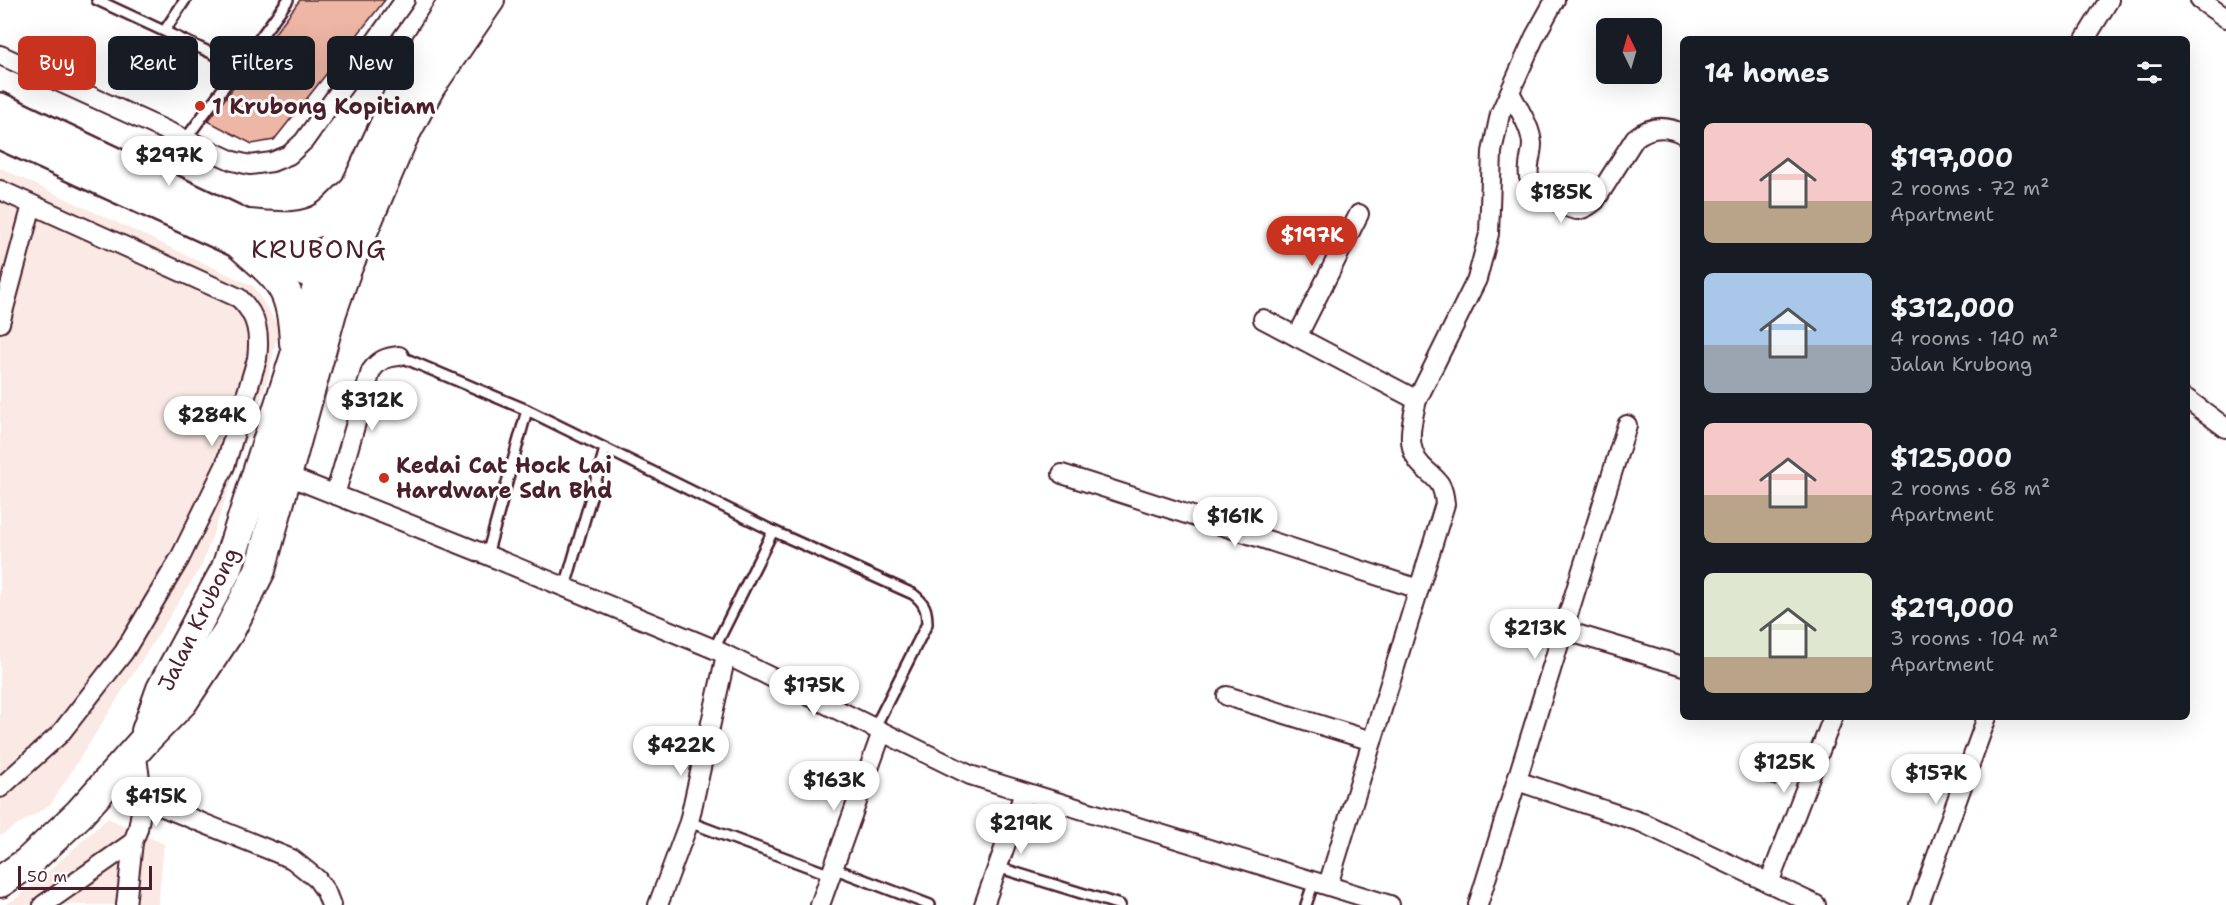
<!DOCTYPE html>
<html lang="en">
<head>
<meta charset="utf-8">
<style>
  body { margin:0; font-family:"Shantell Sans",sans-serif; background:#20242c; color:#f1f3f6; height:100vh; display:flex; flex-direction:column; font-size:22px; white-space:nowrap }
  * { box-sizing:border-box; margin:0 }
  p { font-size:20px; color:#9ea1a6 }
  .icon { flex:none; width:33px; height:33px; fill:none; stroke:currentColor; stroke-width:2; stroke-linecap:round; stroke-linejoin:round }
  .map { position:relative; flex:1; overflow:hidden }
  .drawer { position:absolute; left:1680px; top:36px; width:510px; height:684px; display:flex; flex-direction:column; background:#171b24; border-radius:9px; box-shadow:0 6px 24px #0002 }
  .drawer>* { flex:none }
  .hud { position:absolute; left:18px; top:36px; width:570px; height:54px; display:flex; gap:12px }
  .needle { width:39px; rotate:355deg }
  .fabs { position:absolute; left:1596px; top:18px; display:grid; gap:12px }
  .fabs a { display:grid; place-items:center; width:66px; height:66px; border-radius:9px; background:#171b24; box-shadow:0 6px 24px #0002; font-size:30px }
  .scale { position:absolute; left:18px; bottom:15px; width:134px; box-sizing:border-box; padding-left:6px; border:3px solid #4a1f2b; border-top:0; font-size:16px; line-height:21px; white-space:nowrap; color:#4a1f2b; -webkit-text-stroke:4px #fff; paint-order:stroke }
  .price { position:absolute; translate:-50% -51px; padding:0 14px; border-radius:21px; background:#fff; color:#222; font-size:20px; line-height:39px; filter:drop-shadow(0 2px 3px #0008) }
  .price::after { content:''; position:absolute; left:50%; top:36px; width:18px; height:14px; margin-left:-9px; background:inherit; clip-path:polygon(0 0,100% 0,50% 100%) }
  .price.current { background:#c8321e; color:#fff }
  ul { padding:0; list-style:none }
  li { display:flex; align-items:center; gap:18px; height:150px; padding:0 24px }
  li span { display:grid; place-items:center; flex:none; width:168px; height:120px; border-radius:9px; color:#555 }
  li>.icon { margin-inline-start:auto }
  span .icon { width:72px; height:72px; fill:#fffc; stroke-width:1 }
  li b { font-size:26px }
  h2 { display:flex; justify-content:space-between; align-items:center; height:72px; padding:0 24px; font-size:26px }
  .chip { padding:0 21px; border-radius:9px; background:#171b24; box-shadow:0 6px 24px #0002; font-size:21px; line-height:54px }
  .chip.current { background:#c8321e; color:#fff }
  .map>svg:first-child { display:block }
  .built { fill:#fae9e4 }
  .building { fill:#eeb6a4; stroke:#4a1f2b; stroke-width:1.5 }
  .lines { fill:none; stroke-linecap:round; stroke-linejoin:round }
  .lane-casing { stroke:#4a1f2b; stroke-width:14 }
  .street-casing { stroke:#4a1f2b; stroke-width:22 }
  .secondary-casing { stroke:#4a1f2b; stroke-width:32 }
  .primary-casing { stroke:#4a1f2b; stroke-width:34 }
  .lane { stroke:#fff; stroke-width:9 }
  .street { stroke:#fff; stroke-width:18 }
  .secondary { stroke:#fff; stroke-width:27 }
  .primary { stroke:#fff; stroke-width:30 }
  .poi-dot { fill:#c8321e; stroke:#fff; stroke-width:2 }
  .labels { text-anchor:middle; stroke-width:6; stroke-linejoin:round; paint-order:stroke }
  .poi-label { font-size:22px; font-weight:bold; fill:#4a1f2b; stroke:#fff; text-anchor:start }
  .street-label { font-size:22px; fill:#4a1f2b; stroke:#fff }
  .quarter-label { font-size:26px; letter-spacing:1.5px; fill:#4a1f2b; stroke:#fff }
</style>
</head>
<body>
<div class="map">
<svg width="2226" height="905" viewBox="0 0 2226 905">
  <rect width="100%" height="100%" fill="#fff"/>
  <filter id="ink" filterUnits="userSpaceOnUse"><feTurbulence type="fractalNoise" baseFrequency=".0167" numOctaves="2"/><feDisplacementMap in="SourceGraphic" scale="12" xChannelSelector="R" yChannelSelector="G"/><feConvolveMatrix kernelMatrix="1 2 1 2 8 2 1 2 1" color-interpolation-filters="sRGB"/></filter>
  <g filter="url(#ink)">
    <!-- built -->
    <g class="built">
      <polygon points="0,168 253,286 279,327 268,378 202,565 51,804 0,836"/>
      <polygon points="108,818 164,844 158,905 5,905 24,893"/>
    </g>
    <!-- building -->
    <g class="building">
      <polygon points="300,0 385,0 274,140 252,144 208,121"/>
      <polygon points="1765,756 1784,765 1775,786 1755,778"/>
    </g>
    <g class="lines">
      <defs>
        <g id="lane">
          <polyline points="97,0 239,66"/>
          <polyline points="165,30 185,0"/>
          <polyline points="185,140 288,0"/>
          <path d="M399,356L527,410L773,531L913,594C925,603 927,610 927,624L875,727"/>
          <polyline points="487,555 527,410"/>
          <polyline points="565,587 605,449"/>
          <polyline points="714,649 773,531"/>
          <polyline points="689,822 831,875"/>
          <polyline points="997,867 1120,905"/>
          <polyline points="833,868 930,905"/>
          <polyline points="1306,905 1314,881"/>
        </g>
        <g id="street">
          <polyline points="2200,0 2226,18"/>
          <polyline points="2085,39 2109,0"/>
          <polyline points="0,55 233,161 250,165 272,162 289,155 304,141 405,0"/>
          <path d="M1510,92C1517,107 1531,126 1532,144C1532,154 1527,166 1529,177C1532,188 1567,210 1578,210C1585,209 1590,205 1595,201L1635,138C1650,126 1666,125 1683,134"/>
          <path d="M0,190L239,298C258,316 260,335 257,359L225,466L180,558L124,652L60,734L0,788"/>
          <polyline points="1263,319 1417,400 1477,279 1489,234 1492,152 1500,114 1535,36 1555,0"/>
          <polyline points="0,323 32,205"/>
          <polyline points="1297,337 1359,214"/>
          <polyline points="2187,399 2226,428"/>
          <polyline points="278,472 487,555 714,649 970,775 1390,905"/>
          <polyline points="1062,474 1419,589"/>
          <path d="M335,495L371,371C379,360 386,357 399,356"/>
          <polyline points="1563,630 1683,666"/>
          <polyline points="1227,696 1372,741"/>
          <polyline points="1517,781 1643,823 1816,905"/>
          <polyline points="143,799 292,859 317,879 326,892 331,905"/>
          <polyline points="1769,883 1833,717"/>
          <path d="M1328,885L1445,504C1443,481 1437,481 1422,466C1404,448 1412,421 1417,400"/>
          <polyline points="43,905 133,842"/>
          <polyline points="126,905 133,842 138,829 143,799 136,751"/>
          <polyline points="658,905 689,822 726,655"/>
          <polyline points="820,905 882,732"/>
          <polyline points="984,905 1024,793"/>
          <polyline points="1478,905 1627,425"/>
          <polyline points="1919,905 1987,717"/>
        </g>
        <g id="secondary">
          <polyline points="0,107 248,225 346,269"/>
          <polyline points="0,135 241,245 325,280"/>
        </g>
        <g id="primary">
          <path d="M248,225C274,227 304,232 327,216C336,210 343,201 351,194"/>
          <path d="M241,245C281,280 293,287 295,343"/>
          <polyline points="147,731 162,689 227,568 321,278 354,192 412,68 455,0"/>
          <polyline points="0,882 27,863 79,814 145,740 182,702 229,631 260,570 331,312 346,269 402,138 430,86 489,0"/>
        </g>
      </defs>
      <!-- lane casing -->
      <use href="#lane" class="lane-casing"/>
      <!-- street casing -->
      <use href="#street" class="street-casing"/>
      <!-- secondary casing -->
      <use href="#secondary" class="secondary-casing"/>
      <!-- primary casing -->
      <use href="#primary" class="primary-casing"/>
      <!-- lane -->
      <use href="#lane" class="lane"/>
      <!-- street -->
      <use href="#street" class="street"/>
      <!-- secondary -->
      <use href="#secondary" class="secondary"/>
      <!-- primary -->
      <use href="#primary" class="primary"/>
    </g>
  </g>
  <!-- markers -->
  <g class="poi-dot">
    <circle cx="200" cy="106" r="6"/>
    <circle cx="384" cy="478" r="6"/>
  </g>
  <g class="labels">
    <!-- poi labels -->
    <g class="poi-label">
      <text x="212" y="114">1 Krubong Kopitiam</text>
      <text x="396" y="473">Kedai Cat Hock Lai<tspan x="396" dy="25">Hardware Sdn Bhd</tspan></text>
    </g>
    <!-- street labels -->
    <g class="street-label">
      <text transform="translate(198 619) rotate(-64)" y="8">Jalan Krubong</text>
    </g>
    <!-- quarter labels -->
    <g class="quarter-label">
      <text x="319" y="258">KRUBONG</text>
    </g>
  </g>
</svg>
<div class="fabs">
<a><svg class="needle" viewBox="-14 -14 28 28"><path d="M0-13l5 13h-10z" fill="#e53935"/><path d="M0 13l5-13h-10z" fill="#9ea1a6"/></svg></a>
</div>
<div class="scale">50 m</div>
<b class="price" style="left:169px;top:187px">$297K</b>
<b class="price" style="left:1561px;top:224px">$185K</b>
<b class="price current" style="left:1312px;top:267px">$197K</b>
<b class="price" style="left:372px;top:432px">$312K</b>
<b class="price" style="left:212px;top:447px">$284K</b>
<b class="price" style="left:1235px;top:548px">$161K</b>
<b class="price" style="left:1535px;top:660px">$213K</b>
<b class="price" style="left:814px;top:717px">$175K</b>
<b class="price" style="left:681px;top:777px">$422K</b>
<b class="price" style="left:1784px;top:794px">$125K</b>
<b class="price" style="left:1936px;top:805px">$157K</b>
<b class="price" style="left:834px;top:812px">$163K</b>
<b class="price" style="left:156px;top:828px">$415K</b>
<b class="price" style="left:1021px;top:855px">$219K</b>
<div class="hud">
<a class="chip current">Buy</a>
<a class="chip">Rent</a>
<a class="chip">Filters</a>
<a class="chip">New</a>
</div>
<section class="drawer">
<h2>14 homes<svg class="icon" aria-label="filters" viewBox="0 0 24 24"><path d="M4 7h16M4 17h16"/><circle cx="9" cy="7" r="2"/><circle cx="15" cy="17" r="2"/></svg></h2>
<ul>
<li><span style="background:linear-gradient(#f6c9c9 65%,#b9a48a 0)"><svg class="icon" aria-label="home" viewBox="0 0 24 24"><path d="M3 11l9-7 9 7M6 9v11h12V9"/></svg></span><div><b>$197,000</b><p>2 rooms · 72 m²</p><p>Apartment</p></div></li>
<li><span style="background:linear-gradient(#a9c7e8 60%,#9aa5b1 0)"><svg class="icon" aria-label="home" viewBox="0 0 24 24"><path d="M3 11l9-7 9 7M6 9v11h12V9"/></svg></span><div><b>$312,000</b><p>4 rooms · 140 m²</p><p>Jalan Krubong</p></div></li>
<li><span style="background:linear-gradient(#f6c9c9 60%,#b9a48a 0)"><svg class="icon" aria-label="home" viewBox="0 0 24 24"><path d="M3 11l9-7 9 7M6 9v11h12V9"/></svg></span><div><b>$125,000</b><p>2 rooms · 68 m²</p><p>Apartment</p></div></li>
<li><span style="background:linear-gradient(#dfe7d0 70%,#b9a48a 0)"><svg class="icon" aria-label="home" viewBox="0 0 24 24"><path d="M3 11l9-7 9 7M6 9v11h12V9"/></svg></span><div><b>$219,000</b><p>3 rooms · 104 m²</p><p>Apartment</p></div></li>
</ul>
</section>
</div>
</body>
</html>
